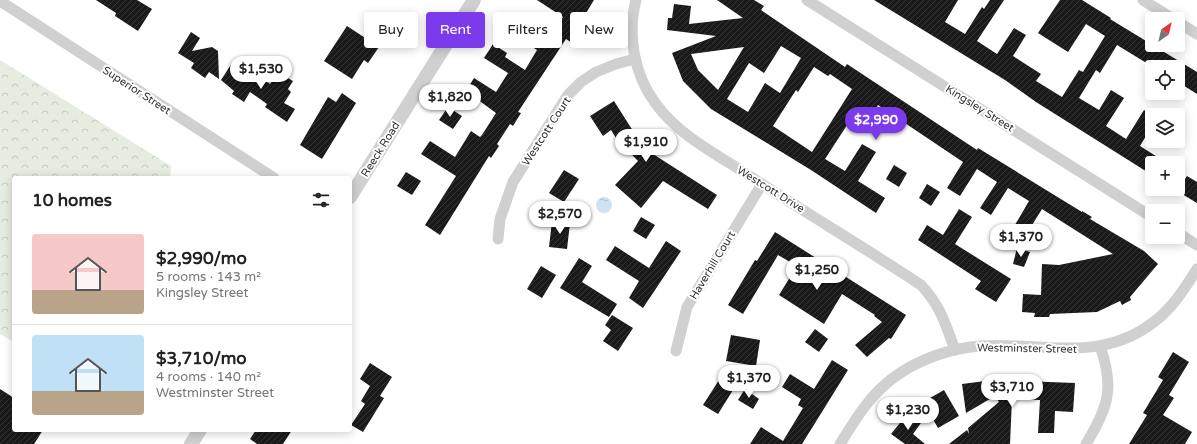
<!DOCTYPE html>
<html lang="en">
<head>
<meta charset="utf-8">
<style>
  body { margin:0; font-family:"Varela Round",sans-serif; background:#f2f2f2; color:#222; height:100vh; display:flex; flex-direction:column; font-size:15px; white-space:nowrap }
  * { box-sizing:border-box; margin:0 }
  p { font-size:13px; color:#767676 }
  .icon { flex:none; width:22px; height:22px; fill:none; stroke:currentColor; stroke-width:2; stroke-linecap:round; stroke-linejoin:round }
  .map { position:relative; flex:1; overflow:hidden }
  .side { position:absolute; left:12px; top:176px; width:340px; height:256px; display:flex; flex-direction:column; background:#fff; border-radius:4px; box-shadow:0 2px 10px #0003 }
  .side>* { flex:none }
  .banner { position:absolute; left:364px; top:12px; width:380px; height:36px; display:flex; gap:8px }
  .needle { width:26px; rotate:34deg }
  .buttons { position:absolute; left:1145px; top:12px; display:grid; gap:8px }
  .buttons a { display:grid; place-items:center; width:40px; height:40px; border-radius:4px; background:#fff; box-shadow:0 2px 10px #0003; font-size:20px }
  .price { position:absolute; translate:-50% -34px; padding:0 9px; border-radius:14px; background:#fff; color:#222; font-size:13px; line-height:26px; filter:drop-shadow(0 1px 2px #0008) }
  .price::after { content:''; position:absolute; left:50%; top:24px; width:12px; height:9px; margin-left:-6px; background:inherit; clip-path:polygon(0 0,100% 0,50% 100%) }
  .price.active { background:#7c3aed; color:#fff }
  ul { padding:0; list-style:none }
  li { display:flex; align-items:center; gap:12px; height:100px; padding:0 20px }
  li+li { border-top:1px solid #e0e0e0 }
  li span { display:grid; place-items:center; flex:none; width:112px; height:80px; border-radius:4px; color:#555 }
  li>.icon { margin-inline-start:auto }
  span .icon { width:48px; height:48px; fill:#fffc; stroke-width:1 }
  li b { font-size:17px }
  h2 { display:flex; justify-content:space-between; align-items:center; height:48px; padding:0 20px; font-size:17px }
  .pill { padding:0 14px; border-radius:4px; background:#fff; box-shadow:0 2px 10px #0003; font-size:14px; line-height:36px }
  .pill.active { background:#7c3aed; color:#fff }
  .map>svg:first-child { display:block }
  .forest { fill:url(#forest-crowns) }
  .water { fill:url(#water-ripples) }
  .building { fill:url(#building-hatch); fill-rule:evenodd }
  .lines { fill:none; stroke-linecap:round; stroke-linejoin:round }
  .minor { stroke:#d0d0d0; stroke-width:11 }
  .tertiary { stroke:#d0d0d0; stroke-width:14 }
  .labels { text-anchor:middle; stroke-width:4; stroke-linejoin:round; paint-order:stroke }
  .street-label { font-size:11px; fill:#333; stroke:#fff }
</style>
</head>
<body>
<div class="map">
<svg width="1197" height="444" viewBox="0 0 1197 444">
  <defs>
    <pattern id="forest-crowns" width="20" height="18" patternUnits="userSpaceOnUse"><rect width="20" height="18" fill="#e6ecdf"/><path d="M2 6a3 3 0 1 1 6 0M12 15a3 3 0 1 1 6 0" fill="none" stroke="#c6cbc0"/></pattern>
    <pattern id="water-ripples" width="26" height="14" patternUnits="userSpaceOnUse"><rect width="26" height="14" fill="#cfe2ee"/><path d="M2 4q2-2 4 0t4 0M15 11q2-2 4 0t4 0" fill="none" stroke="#b2c2cd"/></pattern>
    <pattern id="building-hatch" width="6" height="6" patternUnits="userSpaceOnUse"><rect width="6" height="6" fill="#1a1a1a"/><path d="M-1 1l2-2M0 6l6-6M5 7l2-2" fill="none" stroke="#333"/></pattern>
  </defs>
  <rect width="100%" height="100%" fill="#fff"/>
  <!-- forest -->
  <polygon class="forest" points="0,60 171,166 170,178 14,178 14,342 0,334"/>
  <!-- water -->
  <circle class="water" cx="604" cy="205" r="8"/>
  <!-- building -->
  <g class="building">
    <polygon points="96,0 137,0 152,9 138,31 115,16 116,13"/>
    <polygon points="537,0 594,0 583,18 591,23 577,46 566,39 518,112 521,113 513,126 510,124 497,144 499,146 491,158 489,156 440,235 425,225 456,176 421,154 430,141 455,157 471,131 480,137 482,135 496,113 466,91 474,78 496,92 508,73 484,58 493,44 507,53 505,57 525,70 537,50 529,45 536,34 548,40 563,17"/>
    <path d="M717,0H754L764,6L761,10L845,67L847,64L977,150L978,148L1082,212V211L1092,217L1090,219L1144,251L1158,264L1130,297L1131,300L1122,305L1120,301L1097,312L1050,314L1049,317H1034L1035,313L1022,312L1023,294L1041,295L1042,264L1059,265L1113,254L1042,209L1024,238L1012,230L1029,201L1008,188L991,215L980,208L997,182L977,169L960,196L947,188L963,162L878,105L862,130L849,122L825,159L845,171L862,144L876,152L858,181L885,198L876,213L811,170L711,109L683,81L672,53L716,36L667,30L668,18H672L674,4L691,6L689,24L743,18ZM781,46L801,58L780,93L765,83L748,112L727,99L749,63L764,73ZM744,47L718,90L698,70L691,54ZM814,67L828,76L830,74L852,89L812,152L773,126L796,90L798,92Z"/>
    <polygon points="874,0 958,0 945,22 965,34 982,7 984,9 990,0 1004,0 977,41 997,54 1014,28 1026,35 1013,56 1041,74 1036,81 1062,97 1079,70 1083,72 1105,36 1086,24 1068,52 1038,33 1060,0 1082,0 1111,18 1110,19 1197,72 1197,94 1178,82 1178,67 1153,67 1117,45 1100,73 1096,70 1079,98 1099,110 1111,90 1124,98 1106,126 1126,139 1144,110 1152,115 1152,126 1140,146 1167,163 1152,163 1152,175 1036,102 1005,80"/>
    <polygon points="347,26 379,47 368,63 364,60 352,79 324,61"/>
    <polygon points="191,32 200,38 192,51 212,47 218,51 219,79 209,72 205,78 191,68 194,63 178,53"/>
    <polygon points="232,63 248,73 250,71 270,84 273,80 276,82 281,74 293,81 288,89 291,92 284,103 295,109 287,122 265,107 267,104 250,92 244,102 232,94 234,91 221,80"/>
    <polygon points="342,93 356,103 322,159 300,145 328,97 336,102"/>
    <polygon points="614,101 633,131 645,144 648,141 657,150 653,154 717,195 708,209 663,181 641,208 615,185 638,161 616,138 611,130 603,136 590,116"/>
    <polygon points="448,107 462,116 453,129 439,120"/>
    <polygon points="894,165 907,173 899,187 886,179"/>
    <polygon points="564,170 579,179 564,202 549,193"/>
    <polygon points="406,172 421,181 412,195 397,186"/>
    <polygon points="1187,176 1197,182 1197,203 1177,191"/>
    <polygon points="927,184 940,192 931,206 919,198"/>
    <polygon points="959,209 972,217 955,244 1011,279 996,302 975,289 981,281 918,240 927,225 943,235"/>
    <polygon points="641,217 655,225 646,239 633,231"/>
    <polygon points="552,221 570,223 567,249 549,247"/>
    <polygon points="775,232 906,315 891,339 889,338 867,357 855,345 882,322 874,316 875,315 842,294 824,324 779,295 797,266 778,255 743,314 728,305 755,260 757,261"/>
    <polygon points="666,241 681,251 643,308 629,298 639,281 606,260 615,246 649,268"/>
    <polygon points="1017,248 1030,252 1024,267 1013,264"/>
    <polygon points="579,258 592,266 582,282 617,304 609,317 560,288"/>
    <polygon points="541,266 556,275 542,298 527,289"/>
    <polygon points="612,315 633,328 618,351 603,341 611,330 605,325"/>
    <polygon points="815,329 828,339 819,352 805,342"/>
    <polygon points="731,335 760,340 756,366 726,361"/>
    <polygon points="1173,352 1189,362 1169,395 1174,398 1163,415 1192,432 1185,444 1129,444 1147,415 1143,413 1163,380 1158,377"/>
    <polygon points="832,360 848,370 802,444 750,444 761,427 783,441 803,408 798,405 801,399 782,387 790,374 814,389"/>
    <polygon points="370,363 392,377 380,396 384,398 363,432 351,425 365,404 361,401 370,386 360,379"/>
    <polygon points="719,380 733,390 718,414 703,405"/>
    <polygon points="993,380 1075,383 1073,412 1055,411 1054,433 1038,433 1040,400 1012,399 1010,444 949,444 967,430 969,434 968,428 999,402 995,396 966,413 962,384"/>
    <polygon points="0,389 14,398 14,430 43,430 34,444 0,444"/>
    <polygon points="745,389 759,399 753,409 738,400"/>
    <polygon points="944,390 959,416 938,428 923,402"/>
    <polygon points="908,413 921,423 913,434 925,444 905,444 891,434"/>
    <polygon points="256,430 292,430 283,444 257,444 250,439"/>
  </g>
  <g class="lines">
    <!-- minor -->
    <g class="minor">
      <path d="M636,0C627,35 634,75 656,104C678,134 711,151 742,171C801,210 862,246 921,285C940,305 946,325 955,350"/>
      <polyline points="807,0 1152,217"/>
      <polyline points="1143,0 1173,19"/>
      <polyline points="0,1 274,178"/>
      <polyline points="1178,22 1197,34"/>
      <polyline points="1178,233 1197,245"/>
      <polyline points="498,239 500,219 513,182 568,95 581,82 596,72 616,64 635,59"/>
      <polyline points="676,351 687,307 762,184"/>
      <path d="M840,444C855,420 869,396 893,378C917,360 950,348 980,346C1045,342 1105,365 1160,317C1176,303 1186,286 1197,269"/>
      <path d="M1086,444C1108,408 1115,388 1100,346"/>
    </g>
    <!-- tertiary -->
    <g class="tertiary">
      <polyline points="350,197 474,0"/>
      <polyline points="191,444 200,430"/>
    </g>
  </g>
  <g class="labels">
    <!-- street labels -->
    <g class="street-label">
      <text transform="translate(137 90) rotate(33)" y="4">Superior Street</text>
      <text transform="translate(980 108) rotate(32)" y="4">Kingsley Street</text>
      <text transform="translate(546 131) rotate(-57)" y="4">Westcott Court</text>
      <text transform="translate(380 149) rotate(-58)" y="4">Reeck Road</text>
      <text transform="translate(771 189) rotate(32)" y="4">Westcott Drive</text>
      <text transform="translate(712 265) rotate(-59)" y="4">Haverhill Court</text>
      <text transform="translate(1027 348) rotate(1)" y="4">Westminster Street</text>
    </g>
  </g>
</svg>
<div class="buttons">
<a><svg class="needle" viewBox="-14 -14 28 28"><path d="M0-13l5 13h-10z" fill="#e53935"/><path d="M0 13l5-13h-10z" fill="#767676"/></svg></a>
<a><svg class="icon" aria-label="locate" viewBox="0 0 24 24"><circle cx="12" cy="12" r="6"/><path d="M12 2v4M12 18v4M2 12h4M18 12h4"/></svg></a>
<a><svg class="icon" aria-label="layers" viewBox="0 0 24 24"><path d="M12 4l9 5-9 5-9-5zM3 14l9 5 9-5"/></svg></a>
<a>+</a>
<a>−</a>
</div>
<b class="price" style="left:261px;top:90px">$1,530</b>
<b class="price" style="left:450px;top:118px">$1,820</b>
<b class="price active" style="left:876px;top:141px">$2,990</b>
<b class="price" style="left:646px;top:163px">$1,910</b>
<b class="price" style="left:560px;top:235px">$2,570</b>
<b class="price" style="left:1021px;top:258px">$1,370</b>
<b class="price" style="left:817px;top:291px">$1,250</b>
<b class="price" style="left:749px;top:399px">$1,370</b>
<b class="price" style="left:1012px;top:408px">$3,710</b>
<b class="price" style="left:908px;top:431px">$1,230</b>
<div class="banner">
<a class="pill">Buy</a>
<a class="pill active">Rent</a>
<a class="pill">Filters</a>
<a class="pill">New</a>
</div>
<section class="side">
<h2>10 homes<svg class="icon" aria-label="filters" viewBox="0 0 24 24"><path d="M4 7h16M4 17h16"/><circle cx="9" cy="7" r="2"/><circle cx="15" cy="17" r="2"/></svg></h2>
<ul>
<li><span style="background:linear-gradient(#f6c9c9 70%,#b9a48a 0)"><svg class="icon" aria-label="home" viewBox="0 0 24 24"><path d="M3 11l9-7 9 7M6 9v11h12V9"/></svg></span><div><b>$2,990/mo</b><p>5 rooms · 143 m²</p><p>Kingsley Street</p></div></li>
<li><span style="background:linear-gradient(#bfe0f5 70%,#b9a48a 0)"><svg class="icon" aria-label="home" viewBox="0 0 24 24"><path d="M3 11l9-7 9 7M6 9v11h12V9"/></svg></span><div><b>$3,710/mo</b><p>4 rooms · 140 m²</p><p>Westminster Street</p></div></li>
</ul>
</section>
</div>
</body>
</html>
